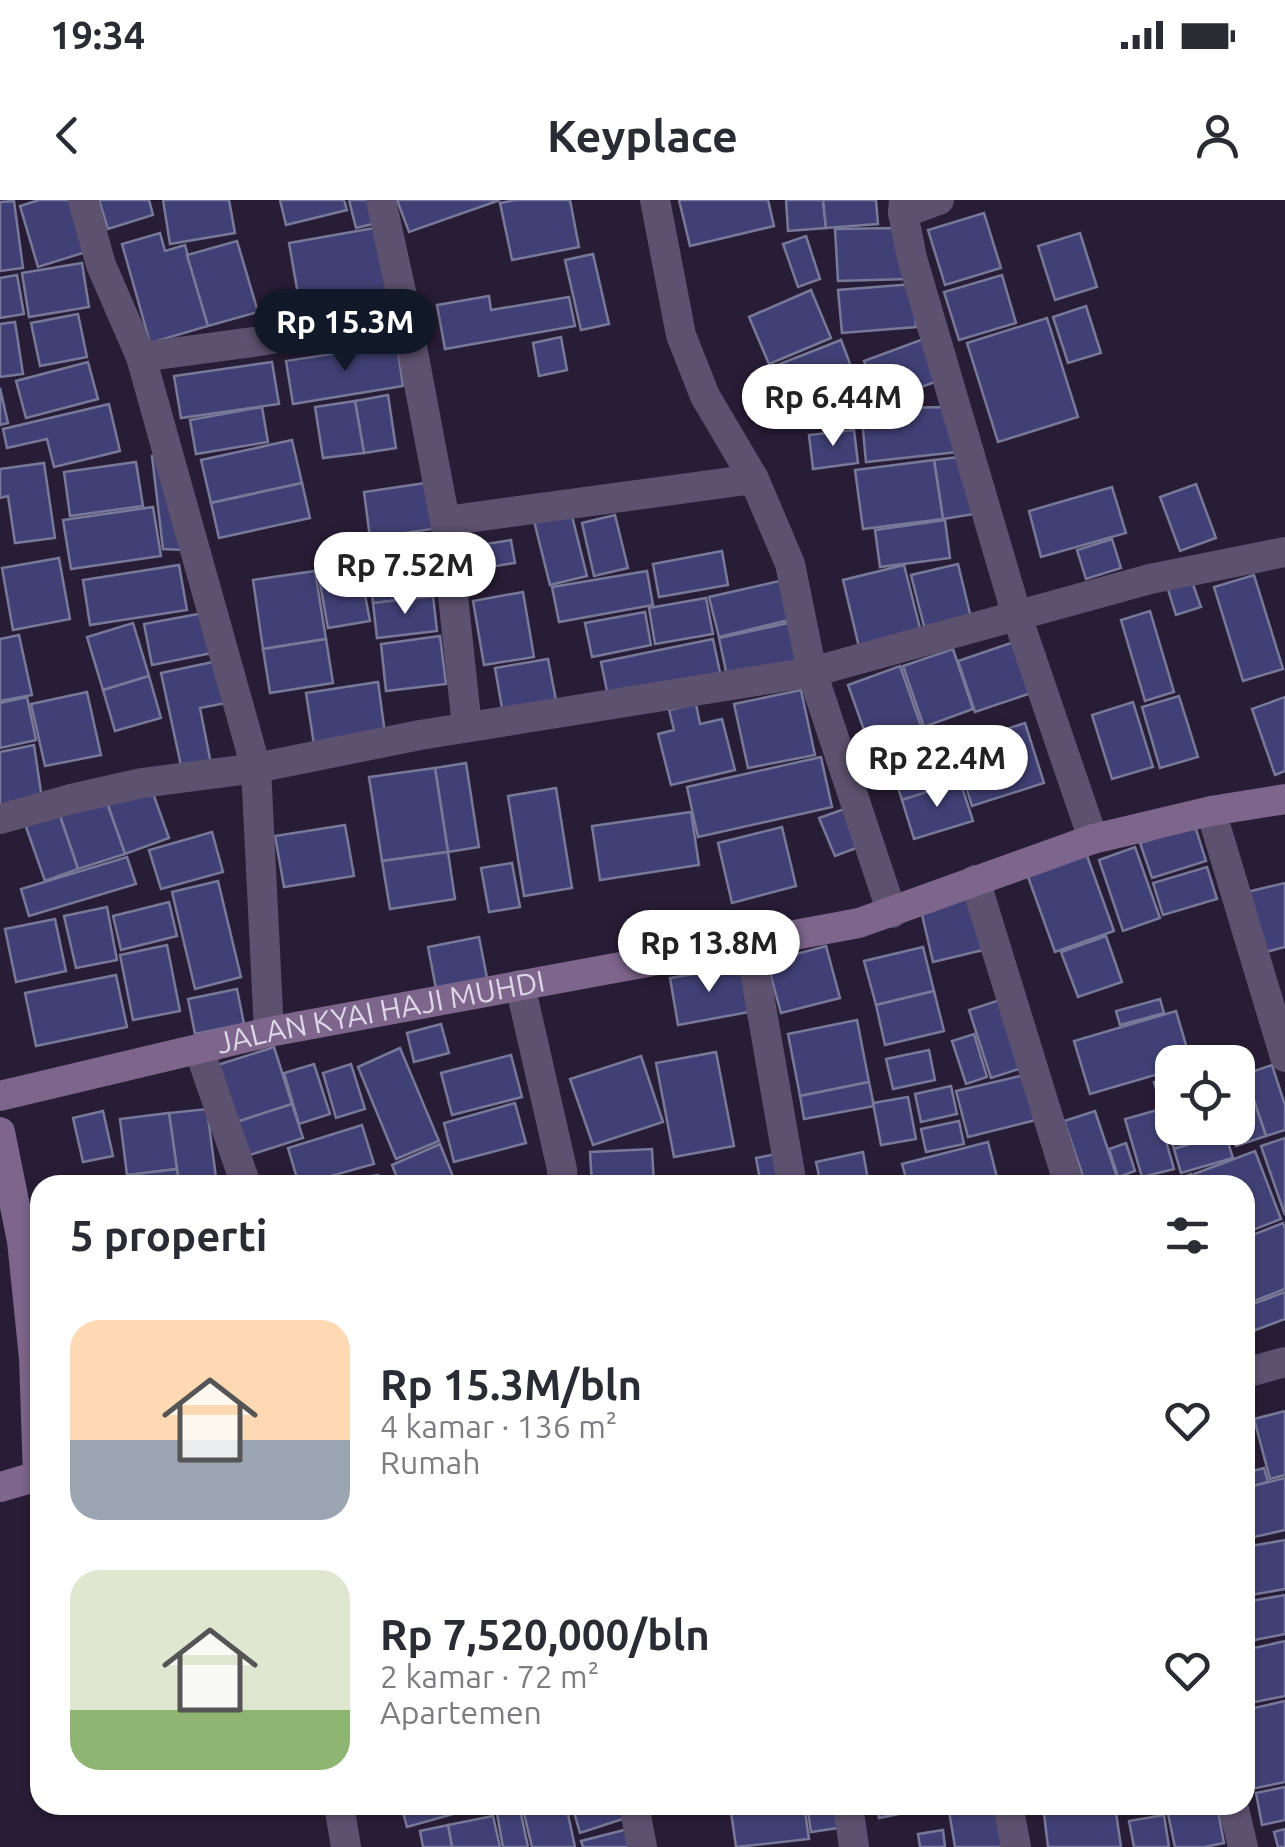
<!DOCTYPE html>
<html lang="id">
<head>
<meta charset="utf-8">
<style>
  body { margin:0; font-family:Ubuntu,sans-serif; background:#f7f7f7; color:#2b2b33; height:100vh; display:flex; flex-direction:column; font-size:38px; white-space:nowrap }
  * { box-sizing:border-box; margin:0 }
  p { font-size:32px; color:#7c7c81 }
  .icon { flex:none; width:55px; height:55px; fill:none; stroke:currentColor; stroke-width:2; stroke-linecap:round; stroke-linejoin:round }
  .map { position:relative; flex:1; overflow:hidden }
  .details { position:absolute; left:30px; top:975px; width:1225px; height:640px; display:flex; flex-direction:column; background:#fff; border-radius:30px; box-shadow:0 2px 8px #0004 }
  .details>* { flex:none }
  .fabs { position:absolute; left:1155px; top:845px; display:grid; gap:20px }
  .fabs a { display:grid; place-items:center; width:100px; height:100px; border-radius:20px; background:#fff; box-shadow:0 2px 8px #0004; font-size:50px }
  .price { position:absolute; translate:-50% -85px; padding:0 22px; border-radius:35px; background:#fff; color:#222; font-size:32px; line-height:65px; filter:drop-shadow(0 2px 5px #0008) }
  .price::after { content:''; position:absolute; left:50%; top:60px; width:30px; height:22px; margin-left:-15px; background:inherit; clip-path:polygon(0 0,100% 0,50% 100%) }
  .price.on { background:#111827; color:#fff }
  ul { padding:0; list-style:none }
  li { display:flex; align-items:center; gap:30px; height:250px; padding:0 40px }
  li span { display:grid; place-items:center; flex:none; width:280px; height:200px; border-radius:30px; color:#555 }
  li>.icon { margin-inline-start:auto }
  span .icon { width:120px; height:120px; fill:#fffc; stroke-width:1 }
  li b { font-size:42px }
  h2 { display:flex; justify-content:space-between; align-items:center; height:120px; padding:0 40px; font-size:42px }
  .status { display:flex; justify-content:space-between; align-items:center; height:70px; padding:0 50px; background:#fff; direction:ltr }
  .status svg { height:28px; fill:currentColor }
  header { display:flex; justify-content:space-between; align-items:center; height:130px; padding:0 40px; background:#fff; font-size:45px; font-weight:700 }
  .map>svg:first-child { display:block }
  .building { fill:#414076; stroke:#787999; stroke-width:2.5 }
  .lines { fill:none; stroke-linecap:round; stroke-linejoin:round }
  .street { stroke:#5c516e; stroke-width:30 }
  .secondary { stroke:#7d658b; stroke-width:30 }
  .labels { text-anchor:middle; stroke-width:9; stroke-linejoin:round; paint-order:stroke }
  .street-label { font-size:30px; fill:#ddd7e8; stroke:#0e0a15 }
</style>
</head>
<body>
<div class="status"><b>19:34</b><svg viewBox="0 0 49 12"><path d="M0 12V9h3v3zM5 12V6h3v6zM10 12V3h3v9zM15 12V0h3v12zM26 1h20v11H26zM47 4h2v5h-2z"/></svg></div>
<header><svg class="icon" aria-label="back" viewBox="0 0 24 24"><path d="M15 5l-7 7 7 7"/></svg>Keyplace<svg class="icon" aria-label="person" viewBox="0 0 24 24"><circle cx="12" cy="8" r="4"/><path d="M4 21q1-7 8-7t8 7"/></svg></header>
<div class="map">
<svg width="1285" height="1647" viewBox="0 0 1285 1647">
  <rect width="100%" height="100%" fill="#281d36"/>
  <!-- building -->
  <g class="building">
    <polygon points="39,0 73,0 89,51 38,67 20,6"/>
    <polygon points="99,0 149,0 153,15 108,29"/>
    <polygon points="163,0 229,0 235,33 170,44"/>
    <polygon points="280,0 344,0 347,10 286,25"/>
    <polygon points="349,0 375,0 381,22 356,28"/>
    <polygon points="397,0 500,0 409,32"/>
    <polygon points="515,0 570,0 579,47 512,60 500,3"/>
    <polygon points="679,0 768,0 774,26 690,46"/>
    <polygon points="786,0 823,0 826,28 788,31"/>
    <polygon points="823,0 876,0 878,24 826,28"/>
    <polygon points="14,1 23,68 0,71 0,2"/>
    <polygon points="984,13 1001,68 945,85 928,30"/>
    <polygon points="380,27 394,108 303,123 289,43"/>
    <polygon points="895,28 908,79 838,81 835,29"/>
    <polygon points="160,33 165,51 185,45 208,126 150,143 122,44"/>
    <polygon points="1080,33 1097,87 1055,100 1038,46"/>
    <polygon points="806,36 820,79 798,87 783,44"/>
    <polygon points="237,41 258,112 208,126 187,55"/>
    <polygon points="593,54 609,124 581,130 565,60"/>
    <polygon points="82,63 89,107 29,117 22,73"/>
    <polygon points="17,75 24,114 0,118 0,78"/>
    <polygon points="1002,75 1016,123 959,140 944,92"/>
    <polygon points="913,84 916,127 842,133 838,90"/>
    <polygon points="811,90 831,138 769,164 749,117"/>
    <polygon points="489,96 491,110 569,97 575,126 445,149 437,105"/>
    <polygon points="1086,106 1101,153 1068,163 1053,117"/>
    <polygon points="78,114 87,157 40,166 31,123"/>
    <polygon points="1047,118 1078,217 998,242 967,143"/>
    <polygon points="15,122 23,174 0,177 0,124"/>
    <polygon points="561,137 567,170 539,176 533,143"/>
    <polygon points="926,138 941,180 879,202 864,161"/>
    <polygon points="841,140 852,169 774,200 762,171"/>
    <polygon points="397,144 403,186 293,204 286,161"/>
    <polygon points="88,162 98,199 26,218 16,181"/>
    <polygon points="272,162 279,204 181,218 174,176"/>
    <polygon points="0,188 8,223 0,225"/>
    <polygon points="388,195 396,248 364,253 355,201"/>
    <polygon points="355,201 364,253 323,258 315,207"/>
    <polygon points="109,204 120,251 54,267 47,239 7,248 3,229"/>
    <polygon points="262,207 268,242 196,254 190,220"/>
    <polygon points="944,207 958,252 866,262 861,209"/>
    <polygon points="854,230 858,263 813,269 809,235"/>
    <polygon points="292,240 302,283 211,303 201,260"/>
    <polygon points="152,256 165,256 184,350 163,349"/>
    <polygon points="967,256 974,314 943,319 934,260"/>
    <polygon points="934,260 943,319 863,329 855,270"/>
    <polygon points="136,262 143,306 70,316 64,272"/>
    <polygon points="44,263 55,338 15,343 8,296 0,298 0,269"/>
    <polygon points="432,282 439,328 370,338 364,292"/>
    <polygon points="302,283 310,318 219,338 211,303"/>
    <polygon points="1196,284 1216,338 1180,351 1160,297"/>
    <polygon points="1112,287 1126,333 1041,357 1029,311"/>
    <polygon points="153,307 161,356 71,369 63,320"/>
    <polygon points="571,312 587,376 550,385 534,321"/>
    <polygon points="615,315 628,368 594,376 582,323"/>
    <polygon points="945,320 950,358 880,367 875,330"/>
    <polygon points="443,339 449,394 373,403 366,348"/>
    <polygon points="1112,339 1121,368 1086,379 1077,350"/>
    <polygon points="511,340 515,363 464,371 460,348"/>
    <polygon points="722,351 728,385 659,397 653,364"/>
    <polygon points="59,358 70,419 13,430 2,368"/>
    <polygon points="359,364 370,421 328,428 318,372"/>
    <polygon points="958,364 972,422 926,434 911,375"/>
    <polygon points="179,365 187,410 90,425 83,380"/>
    <polygon points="904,365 921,432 859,447 843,380"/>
    <polygon points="315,371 326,439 263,449 253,380"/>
    <polygon points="647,371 653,405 559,422 552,387"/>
    <polygon points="1189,373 1201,407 1176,415 1165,380"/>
    <polygon points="1254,375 1283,469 1243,481 1214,387"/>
    <polygon points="788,379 797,418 719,437 709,397"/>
    <polygon points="523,392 534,457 484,465 473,401"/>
    <polygon points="433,396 437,431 377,438 373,403"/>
    <polygon points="706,398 713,434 655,444 649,408"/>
    <polygon points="1150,411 1174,492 1145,501 1121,420"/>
    <polygon points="209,412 217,452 152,465 144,424"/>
    <polygon points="645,412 651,445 592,457 585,423"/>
    <polygon points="797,421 806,465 728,481 719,438"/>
    <polygon points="133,423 149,476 103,490 87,437"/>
    <polygon points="19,435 32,495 0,501 0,439"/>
    <polygon points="440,436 446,484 386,491 381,444"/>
    <polygon points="326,439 333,483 270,493 263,449"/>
    <polygon points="713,439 721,477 609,501 601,462"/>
    <polygon points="1023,439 1040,490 975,512 958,461"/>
    <polygon points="953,449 973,509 924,527 903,466"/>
    <polygon points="548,459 557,505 503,514 495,468"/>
    <polygon points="222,460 231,502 200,508 212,569 183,575 161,473"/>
    <polygon points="900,466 921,526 869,544 848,485"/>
    <polygon points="149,476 161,518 115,531 103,490"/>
    <polygon points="378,482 386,541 315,551 306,493"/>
    <polygon points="801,490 815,555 748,568 734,504"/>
    <polygon points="87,492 101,555 45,566 31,504"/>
    <polygon points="1179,496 1198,557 1160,568 1142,507"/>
    <polygon points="27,497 36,540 0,548 0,503"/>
    <polygon points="1285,497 1285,571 1275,575 1252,509"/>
    <polygon points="1133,502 1153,567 1112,579 1092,515"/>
    <polygon points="696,504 700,524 722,519 735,570 671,585 658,534 674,530 669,510"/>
    <polygon points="1025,523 1044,583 972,606 953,546"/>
    <polygon points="942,526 960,581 902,600 884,545"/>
    <polygon points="34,545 42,599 0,612 0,552"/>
    <polygon points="821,557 832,607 698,637 687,587"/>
    <polygon points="466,563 479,647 448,652 435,568"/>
    <polygon points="435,568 448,652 382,661 369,577"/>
    <polygon points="960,581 973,621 914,639 902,600"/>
    <polygon points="149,582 169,638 125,654 105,597"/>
    <polygon points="556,588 572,688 524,696 508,596"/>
    <polygon points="105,597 125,654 78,669 59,613"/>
    <polygon points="844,609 859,647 835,656 819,618"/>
    <polygon points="691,612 699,665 600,680 592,626"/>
    <polygon points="59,613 78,669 45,681 25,624"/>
    <polygon points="345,625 354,676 284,687 275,636"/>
    <polygon points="1195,626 1206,661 1152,678 1140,643"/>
    <polygon points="782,627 796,686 732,703 718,643"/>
    <polygon points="212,632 223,672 161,689 149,650"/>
    <polygon points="1135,647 1160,718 1123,731 1099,660"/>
    <polygon points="448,652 455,699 390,709 382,661"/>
    <polygon points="1086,653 1114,731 1055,752 1027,674"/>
    <polygon points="127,657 136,684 29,716 21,689"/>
    <polygon points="512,663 520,707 489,712 481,668"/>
    <polygon points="1207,667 1217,699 1163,715 1153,683"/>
    <polygon points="218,681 241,777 195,789 172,692"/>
    <polygon points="1285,683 1285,747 1262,753 1247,692"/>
    <polygon points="969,691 983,750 933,762 919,702"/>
    <polygon points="169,702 177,736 121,750 113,716"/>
    <polygon points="107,707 117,760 76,768 64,716"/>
    <polygon points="55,719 66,771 16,782 5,729"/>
    <polygon points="1106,736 1122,782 1078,797 1061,752"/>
    <polygon points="479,737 489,788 438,799 428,747"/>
    <polygon points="167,745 180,811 133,820 120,755"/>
    <polygon points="826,746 840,798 781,813 767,762"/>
    <polygon points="923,747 934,791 876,805 864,761"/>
    <polygon points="741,766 749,812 678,825 670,778"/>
    <polygon points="116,775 127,827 36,846 25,793"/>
    <polygon points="237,789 244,824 195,834 188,799"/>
    <polygon points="934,791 944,831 885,845 876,805"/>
    <polygon points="1006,798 1028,866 991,878 969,810"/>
    <polygon points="1160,799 1164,813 1120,825 1116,811"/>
    <polygon points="1176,811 1191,862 1172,862 1172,870 1090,894 1074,841"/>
    <polygon points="857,820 869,882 800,896 788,834"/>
    <polygon points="441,824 449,853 414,862 407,833"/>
    <polygon points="974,834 987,877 966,884 952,841"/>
    <polygon points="274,847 292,904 227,925 208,868"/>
    <polygon points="400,848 439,941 396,959 358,867"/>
    <polygon points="929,850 935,880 893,889 886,859"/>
    <polygon points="716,852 734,946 674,957 656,863"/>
    <polygon points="511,855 522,897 452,915 441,873"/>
    <polygon points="641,856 663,922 593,945 570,879"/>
    <polygon points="314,864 330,914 299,924 284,873"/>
    <polygon points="351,864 365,909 336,918 323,873"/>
    <polygon points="1272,865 1285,905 1285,930 1266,936 1245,874"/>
    <polygon points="1029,874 1040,919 968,937 956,891"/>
    <polygon points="1245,874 1266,936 1236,946 1230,928 1238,928 1238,876"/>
    <polygon points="1172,877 1172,928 1223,928 1225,933 1174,949 1154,882"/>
    <polygon points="869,882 874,906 804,919 800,896"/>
    <polygon points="951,886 957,914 921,922 915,894"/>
    <polygon points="908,897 916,939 881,945 873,903"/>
    <polygon points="515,903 526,943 454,962 444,923"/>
    <polygon points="292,904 303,938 237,959 227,925"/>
    <polygon points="207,909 217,985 179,985 169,913"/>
    <polygon points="1157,910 1174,969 1142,977 1125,919"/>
    <polygon points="103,911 113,956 83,962 73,918"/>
    <polygon points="1095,911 1119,983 1115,985 1086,985 1064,921"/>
    <polygon points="169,913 177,969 127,975 120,919"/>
    <polygon points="959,921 964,944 926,952 921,929"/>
    <polygon points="362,925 374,964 299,985 288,948"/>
    <polygon points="1225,933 1233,958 1181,973 1174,949"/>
    <polygon points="1285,938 1285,1015 1261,946"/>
    <polygon points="988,942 999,985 908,985 902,964"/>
    <polygon points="1126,943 1135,971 1118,977 1109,949"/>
    <polygon points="440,944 454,979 439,985 400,985 392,965"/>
    <polygon points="652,949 654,985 592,985 590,952"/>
    <polygon points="1255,951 1281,1019 1245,1033 1245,985 1199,985 1194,974"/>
    <polygon points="863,952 869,985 821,985 816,962"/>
    <polygon points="782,953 788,985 761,985 756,958"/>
    <polygon points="177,969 179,985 128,985 127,975"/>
    <polygon points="1191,974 1195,985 1161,985"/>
    <polygon points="378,975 380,985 321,985"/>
    <polygon points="118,978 120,985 85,985"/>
    <polygon points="1283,1023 1285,1028 1285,1089 1249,1103 1245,1093 1245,1038"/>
    <polygon points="1285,1092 1285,1119 1245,1134 1245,1107"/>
    <polygon points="1285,1211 1285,1275 1270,1279 1254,1219"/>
    <polygon points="1264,1268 1268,1282 1245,1288 1245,1273"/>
    <polygon points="1285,1278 1285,1330 1245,1339 1245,1288"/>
    <polygon points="1285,1340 1285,1389 1245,1396 1245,1347"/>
    <polygon points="1285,1395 1285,1434 1245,1442 1245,1402"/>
    <polygon points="1285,1441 1285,1496 1245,1504 1245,1450"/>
    <polygon points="1285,1501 1285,1582 1246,1590 1245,1510"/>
    <polygon points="1285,1587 1285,1620 1262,1625 1256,1593"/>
    <polygon points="401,1605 485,1605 407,1627"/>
    <polygon points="512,1605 519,1605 528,1647 503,1647 496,1608"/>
    <polygon points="522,1605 566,1605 575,1647 532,1647"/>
    <polygon points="572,1605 621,1605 626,1618 580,1633"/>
    <polygon points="730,1605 804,1605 809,1639 736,1647"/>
    <polygon points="807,1605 842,1605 845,1627 811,1632"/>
    <polygon points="876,1605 934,1605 934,1607 879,1618"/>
    <polygon points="948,1605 1005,1605 1011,1647 955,1647"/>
    <polygon points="1043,1605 1115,1605 1121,1647 1048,1647"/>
    <polygon points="1210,1605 1217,1605 1224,1643 1205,1647 1175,1647 1168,1614"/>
    <polygon points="1164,1615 1169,1647 1134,1647 1129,1621"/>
    <polygon points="493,1616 500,1647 452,1647 448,1625"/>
    <polygon points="448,1625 452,1647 423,1647 420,1631"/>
    <polygon points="628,1629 633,1647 583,1647 581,1641"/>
    <polygon points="1285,1629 1285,1647 1278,1647 1274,1632"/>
    <polygon points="943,1630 945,1647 920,1647 918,1634"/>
  </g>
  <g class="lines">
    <!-- street -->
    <g class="street">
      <polyline points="83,0 101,65 141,157 256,568 269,832"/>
      <polyline points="381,0 406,115 445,321 467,527"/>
      <polyline points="655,0 681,135 705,196 754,279 790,364 812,472 892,713"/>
      <polyline points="904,0 903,13 912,58 1017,416 1093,639"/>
      <polyline points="903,13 939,0"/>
      <polyline points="141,157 260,141 406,115"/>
      <polyline points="445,321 754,279"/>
      <polyline points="1211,611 1285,857"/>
      <polyline points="0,619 71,599 142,583 256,568 420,535 812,472 1150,379 1285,352"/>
      <polyline points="975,680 1069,985"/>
      <polyline points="750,743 792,985"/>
      <polyline points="520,785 562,969 563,985"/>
      <polyline points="199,849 246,985"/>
      <polyline points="1245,1173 1285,1162"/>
      <polyline points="339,1605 346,1647"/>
      <polyline points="634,1605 642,1647"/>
      <polyline points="848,1605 854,1647"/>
      <polyline points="1008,1605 1016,1647"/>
      <polyline points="1233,1605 1243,1647"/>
    </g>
    <!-- secondary -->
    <g class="secondary">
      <path id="s1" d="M0,896L269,832L859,723L1093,639L1211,611L1285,599"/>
      <polyline points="0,932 22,1041 34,1158 38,1276 0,1287"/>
    </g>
  </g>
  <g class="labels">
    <!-- street labels -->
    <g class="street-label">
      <text dy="10" stroke="none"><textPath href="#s1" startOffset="390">JALAN KYAI HAJI MUHDI</textPath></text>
    </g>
  </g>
</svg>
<div class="fabs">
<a><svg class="icon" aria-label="locate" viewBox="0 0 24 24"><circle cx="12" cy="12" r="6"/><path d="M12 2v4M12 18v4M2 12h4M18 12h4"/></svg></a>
</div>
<b class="price on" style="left:345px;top:174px">Rp 15.3M</b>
<b class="price" style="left:833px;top:249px">Rp 6.44M</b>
<b class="price" style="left:405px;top:417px">Rp 7.52M</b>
<b class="price" style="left:937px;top:610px">Rp 22.4M</b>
<b class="price" style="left:709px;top:795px">Rp 13.8M</b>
<section class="details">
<h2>5 properti<svg class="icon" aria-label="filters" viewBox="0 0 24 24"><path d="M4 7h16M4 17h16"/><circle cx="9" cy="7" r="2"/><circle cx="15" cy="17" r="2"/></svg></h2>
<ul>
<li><span style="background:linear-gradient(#ffd9b3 60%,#9aa5b1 0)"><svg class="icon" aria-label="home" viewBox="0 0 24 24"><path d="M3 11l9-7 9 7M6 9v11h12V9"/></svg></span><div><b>Rp 15.3M/bln</b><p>4 kamar · 136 m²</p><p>Rumah</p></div><svg class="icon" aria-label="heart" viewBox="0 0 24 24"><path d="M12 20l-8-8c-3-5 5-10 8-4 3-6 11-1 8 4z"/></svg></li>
<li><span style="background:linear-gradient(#dfe7d0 70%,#8fb573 0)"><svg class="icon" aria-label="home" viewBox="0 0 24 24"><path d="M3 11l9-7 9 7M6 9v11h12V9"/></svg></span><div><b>Rp 7,520,000/bln</b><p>2 kamar · 72 m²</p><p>Apartemen</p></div><svg class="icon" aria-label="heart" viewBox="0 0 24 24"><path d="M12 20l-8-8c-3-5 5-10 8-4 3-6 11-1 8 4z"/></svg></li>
</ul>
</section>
</div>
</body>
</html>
